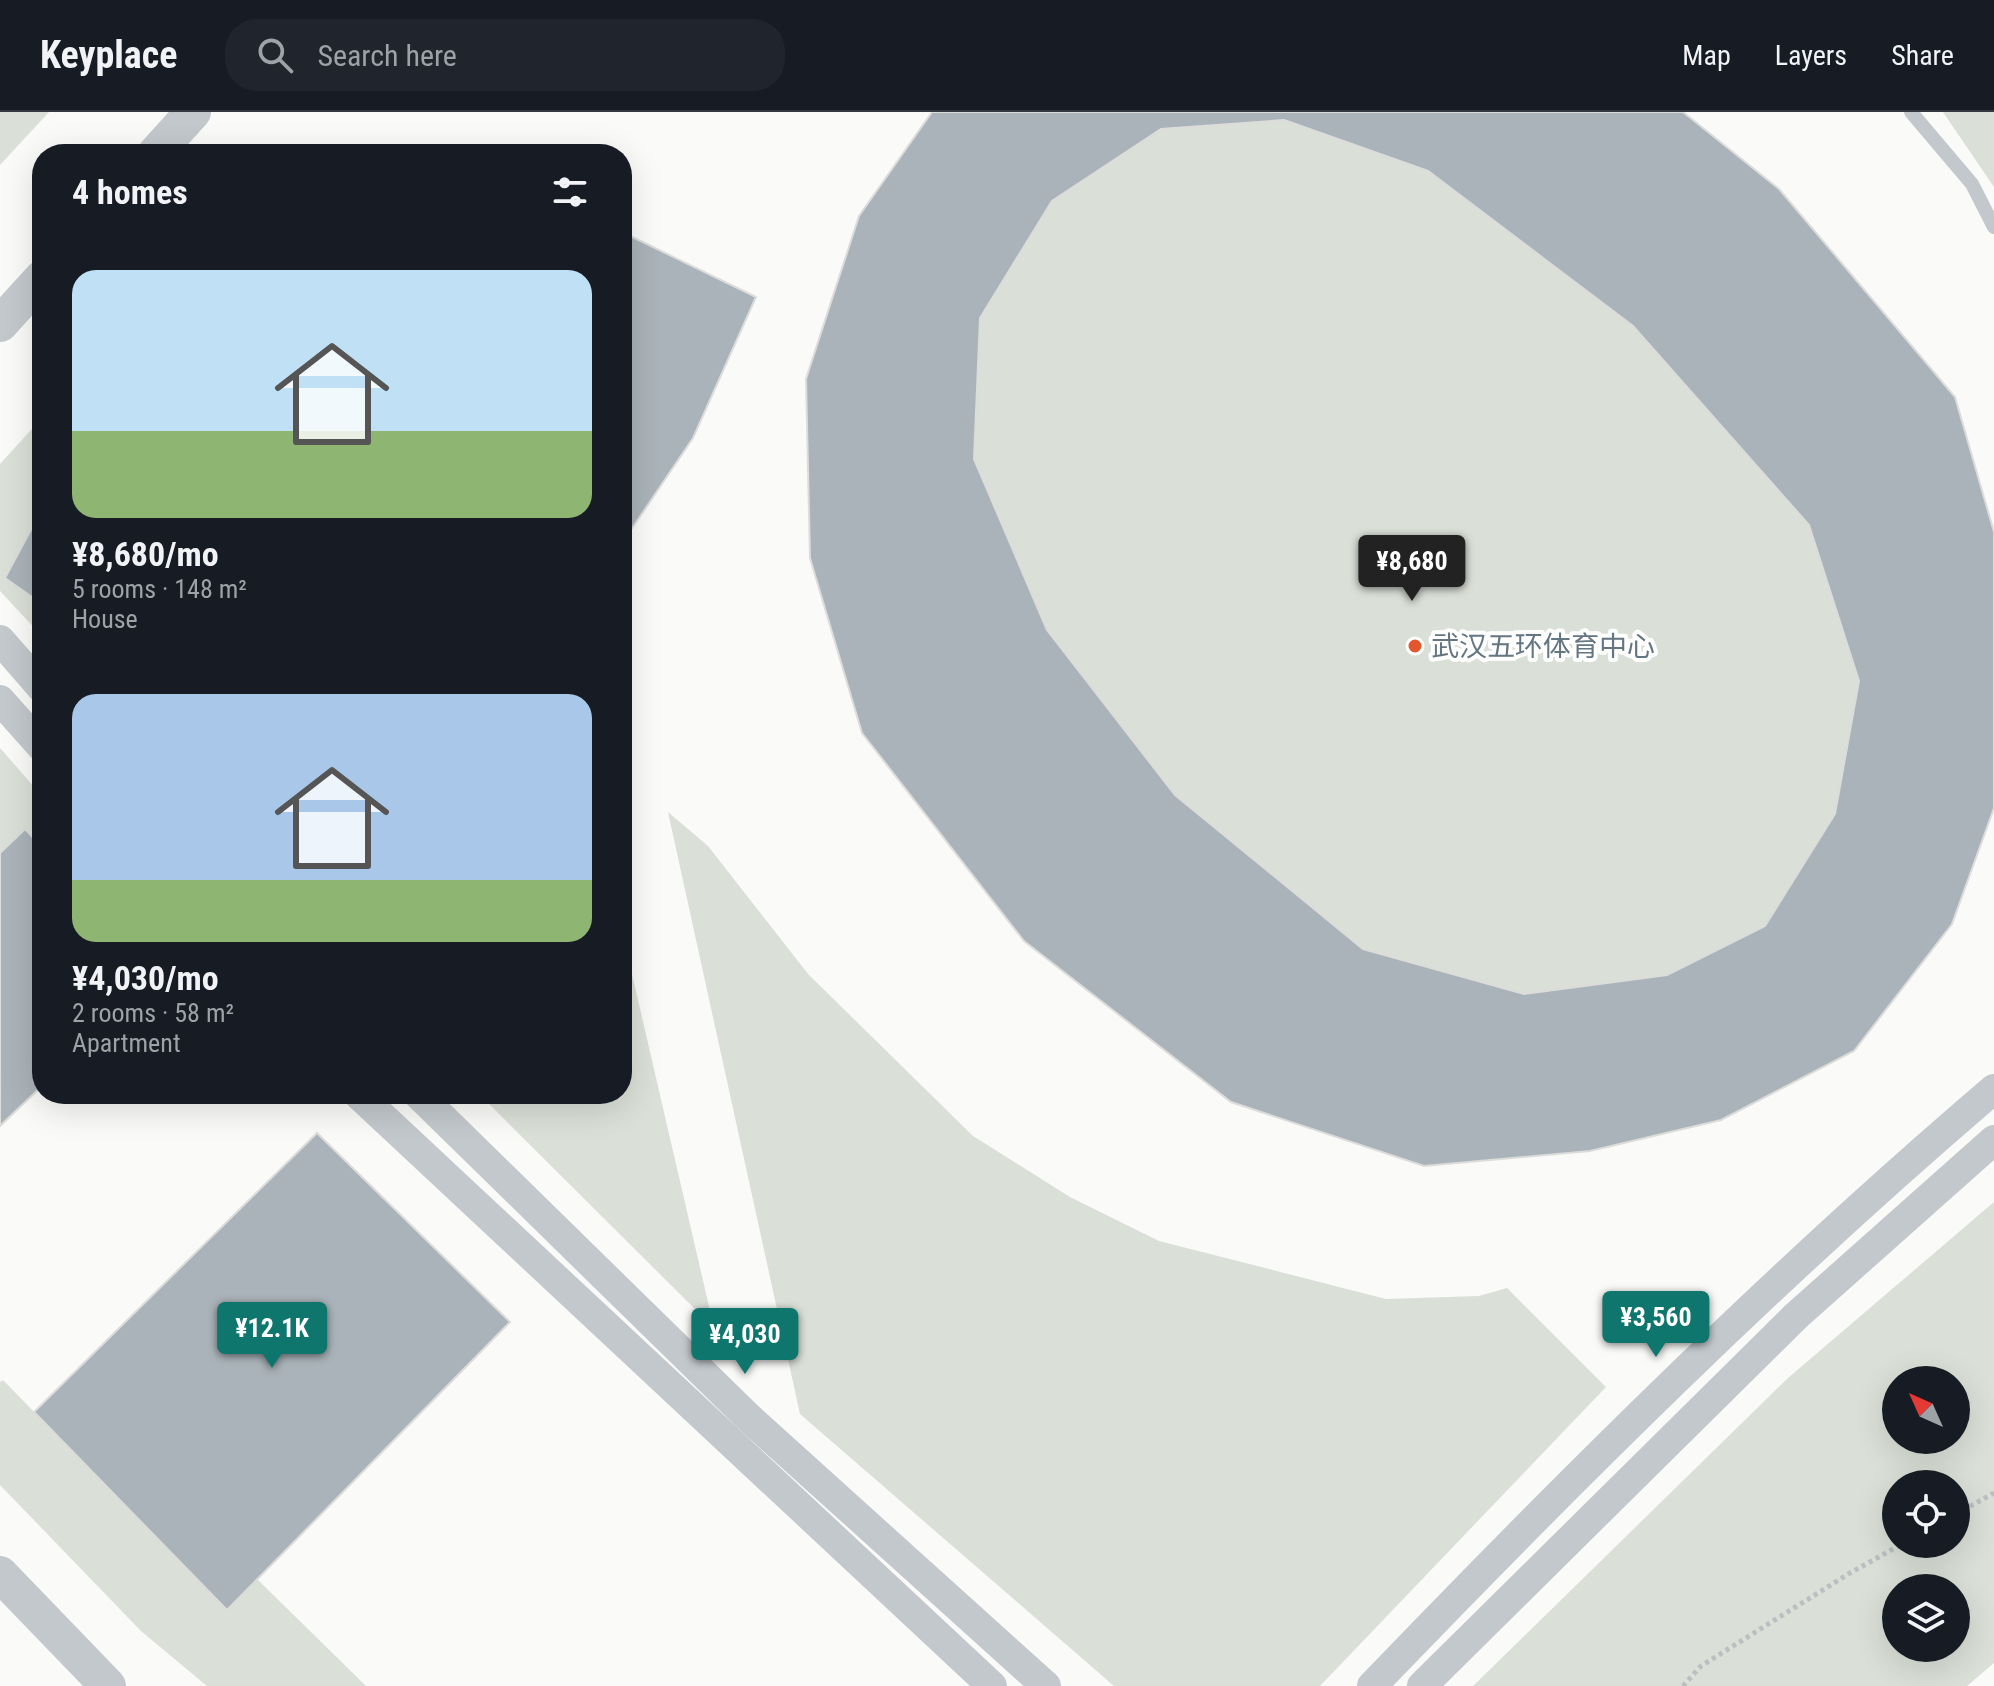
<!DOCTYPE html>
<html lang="en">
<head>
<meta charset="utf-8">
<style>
  body { margin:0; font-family:"Roboto Condensed","Noto Sans SC",sans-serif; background:#20242c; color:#f1f3f6; height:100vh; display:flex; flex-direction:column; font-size:30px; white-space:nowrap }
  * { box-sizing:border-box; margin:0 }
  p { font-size:26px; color:#9ea1a6 }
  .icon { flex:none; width:44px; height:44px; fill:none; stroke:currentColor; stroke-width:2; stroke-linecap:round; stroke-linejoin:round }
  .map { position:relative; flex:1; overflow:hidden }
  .drawer { position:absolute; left:32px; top:32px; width:600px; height:960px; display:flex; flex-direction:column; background:#171b24; border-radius:32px; box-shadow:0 8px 32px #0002 }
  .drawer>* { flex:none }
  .needle { width:52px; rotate:315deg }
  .fabs { position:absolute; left:1882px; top:1254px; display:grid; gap:16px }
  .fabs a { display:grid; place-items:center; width:88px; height:88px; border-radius:50%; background:#171b24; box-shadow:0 8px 32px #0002; font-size:40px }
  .price { position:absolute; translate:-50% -68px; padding:0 18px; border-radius:8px; background:#0f766e; color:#fff; font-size:26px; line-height:52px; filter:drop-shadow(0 2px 4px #0008) }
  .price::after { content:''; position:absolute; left:50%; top:48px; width:24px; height:18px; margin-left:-12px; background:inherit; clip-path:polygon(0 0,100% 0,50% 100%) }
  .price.selected { background:#222; color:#fff }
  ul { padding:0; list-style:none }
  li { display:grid; align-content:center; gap:16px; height:424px; padding:0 40px }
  li span { display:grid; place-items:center; height:248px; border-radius:24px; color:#555 }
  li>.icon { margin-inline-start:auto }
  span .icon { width:144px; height:144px; fill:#fffc; stroke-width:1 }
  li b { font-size:34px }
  h2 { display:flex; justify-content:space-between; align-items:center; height:96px; padding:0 40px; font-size:34px }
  header { display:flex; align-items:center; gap:48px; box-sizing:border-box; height:112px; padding:0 40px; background:#171b24; border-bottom:2px solid #363941 }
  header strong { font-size:38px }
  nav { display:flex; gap:44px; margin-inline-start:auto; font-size:28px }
  .search { width:560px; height:72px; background:#20242c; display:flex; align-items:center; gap:20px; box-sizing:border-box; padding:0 28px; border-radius:32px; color:#9ea1a6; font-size:30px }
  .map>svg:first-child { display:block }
  .green { fill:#dadfd7; fill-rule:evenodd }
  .building { fill:#aab3b9; stroke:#dcdcda; stroke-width:2; fill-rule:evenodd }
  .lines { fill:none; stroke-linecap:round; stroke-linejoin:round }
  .path { stroke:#bbbfc2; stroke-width:5; stroke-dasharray:4 4; stroke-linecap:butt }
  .service { stroke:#c3c8cc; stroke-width:14 }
  .minor { stroke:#c3c8cc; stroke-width:30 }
  .tertiary { stroke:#c3c8cc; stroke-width:36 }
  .poi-dot { fill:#e4572e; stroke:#fff; stroke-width:3 }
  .labels { text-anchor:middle; stroke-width:8; stroke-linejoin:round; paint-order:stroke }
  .poi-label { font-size:28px; fill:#657683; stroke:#fff; text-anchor:start }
</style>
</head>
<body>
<header>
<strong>Keyplace</strong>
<div class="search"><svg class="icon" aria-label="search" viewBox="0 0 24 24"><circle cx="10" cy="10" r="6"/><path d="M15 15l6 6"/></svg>Search here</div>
<nav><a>Map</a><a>Layers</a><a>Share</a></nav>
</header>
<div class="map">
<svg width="1994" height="1574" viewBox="0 0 1994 1574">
  <rect width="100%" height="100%" fill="#fafaf8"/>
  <!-- green -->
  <g class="green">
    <polygon points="0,0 49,0 0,53"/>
    <polygon points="932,0 1683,0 1955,285 1994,420 1994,696 1952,812 1854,939 1721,1008 1590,1039 1424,1054 1024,829 862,621 810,446 859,104"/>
    <polygon points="1943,0 1994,0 1994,75"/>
    <polygon points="42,306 42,397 5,466 42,492 42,524 0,479 0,352"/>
    <polygon points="0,636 42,684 42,735 25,718 0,741"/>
    <polygon points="668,700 708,734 808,862 973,1024 1070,1085 1159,1129 1386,1187 1479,1184 1507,1176 1606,1275 1320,1574 1114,1574 800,1302"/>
    <polygon points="622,819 714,1216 479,982 622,982"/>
    <path d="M1994,1090V1551L1967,1574H1473L1788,1266ZM1896,1268H1956V1328H1896ZM1896,1372H1956V1432H1896ZM1896,1476H1956V1536H1896Z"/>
    <polygon points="3,1268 226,1497 257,1467 366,1574 207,1574 141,1519 0,1373 0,1270"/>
  </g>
  <!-- building -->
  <g class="building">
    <path d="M932,0H1683L1779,77L1955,285L1994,420V696L1952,812L1854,939L1721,1008L1590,1039L1424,1054L1231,990L1024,829L862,621L810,446L806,267L859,104ZM1284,8L1428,59L1633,214L1809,413L1859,569L1835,702L1765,814L1667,863L1524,882L1363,837L1175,683L1047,518L974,347L980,206L1052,89L1161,17Z"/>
    <polygon points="622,120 756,185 693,326 622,431"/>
    <polygon points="42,397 42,492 5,466"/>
    <polygon points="25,717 42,735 42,974 0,1014 0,741"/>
    <polygon points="317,1021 510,1210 227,1498 34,1300"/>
  </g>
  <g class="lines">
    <!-- path -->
    <g class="path">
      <polyline points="1956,1402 1994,1381"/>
      <polyline points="1683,1574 1701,1554 1850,1461 1902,1432"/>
    </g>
    <!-- service -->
    <polyline class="service" points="1911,0 1972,72 1994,115"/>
    <!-- minor -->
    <g class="minor">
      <polyline points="0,528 42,576"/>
      <polyline points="0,588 42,635"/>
      <polyline points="358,982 992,1574"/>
      <polyline points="418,982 749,1306 1046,1574"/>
      <path d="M1372,1574C1571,1367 1775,1164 1994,977"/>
      <polyline points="1422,1574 1796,1204 1994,1028"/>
    </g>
    <!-- tertiary -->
    <g class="tertiary">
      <polyline points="155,42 193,0"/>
      <polyline points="0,212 42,166"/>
      <polyline points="0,1462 108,1574"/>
    </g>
  </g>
  <!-- markers -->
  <circle class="poi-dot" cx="1415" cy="534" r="8"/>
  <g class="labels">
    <!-- poi labels -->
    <g class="poi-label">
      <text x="1431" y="544">武汉五环体育中心</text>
    </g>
  </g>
</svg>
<div class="fabs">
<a><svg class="needle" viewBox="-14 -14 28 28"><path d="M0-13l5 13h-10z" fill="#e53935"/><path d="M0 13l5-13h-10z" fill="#9ea1a6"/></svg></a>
<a><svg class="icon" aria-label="locate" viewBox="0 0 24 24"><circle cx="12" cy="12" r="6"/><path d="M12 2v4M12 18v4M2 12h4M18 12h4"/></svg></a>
<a><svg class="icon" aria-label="layers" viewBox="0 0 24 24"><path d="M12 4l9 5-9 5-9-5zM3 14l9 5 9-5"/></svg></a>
</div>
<b class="price selected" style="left:1412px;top:491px">¥8,680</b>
<b class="price" style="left:1656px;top:1247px">¥3,560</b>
<b class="price" style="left:272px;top:1258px">¥12.1K</b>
<b class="price" style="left:745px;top:1264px">¥4,030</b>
<section class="drawer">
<h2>4 homes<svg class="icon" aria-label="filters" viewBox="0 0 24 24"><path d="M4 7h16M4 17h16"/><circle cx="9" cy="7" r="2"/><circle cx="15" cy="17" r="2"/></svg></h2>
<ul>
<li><span style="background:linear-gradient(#bfe0f5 65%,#8fb573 0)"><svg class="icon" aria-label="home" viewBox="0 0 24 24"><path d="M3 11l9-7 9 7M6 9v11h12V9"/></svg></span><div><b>¥8,680/mo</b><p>5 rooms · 148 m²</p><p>House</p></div></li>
<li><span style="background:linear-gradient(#a9c7e8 75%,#8fb573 0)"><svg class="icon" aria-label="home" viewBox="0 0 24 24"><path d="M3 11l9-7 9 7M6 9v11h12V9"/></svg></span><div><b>¥4,030/mo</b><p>2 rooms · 58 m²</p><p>Apartment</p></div></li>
</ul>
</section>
</div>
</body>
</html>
